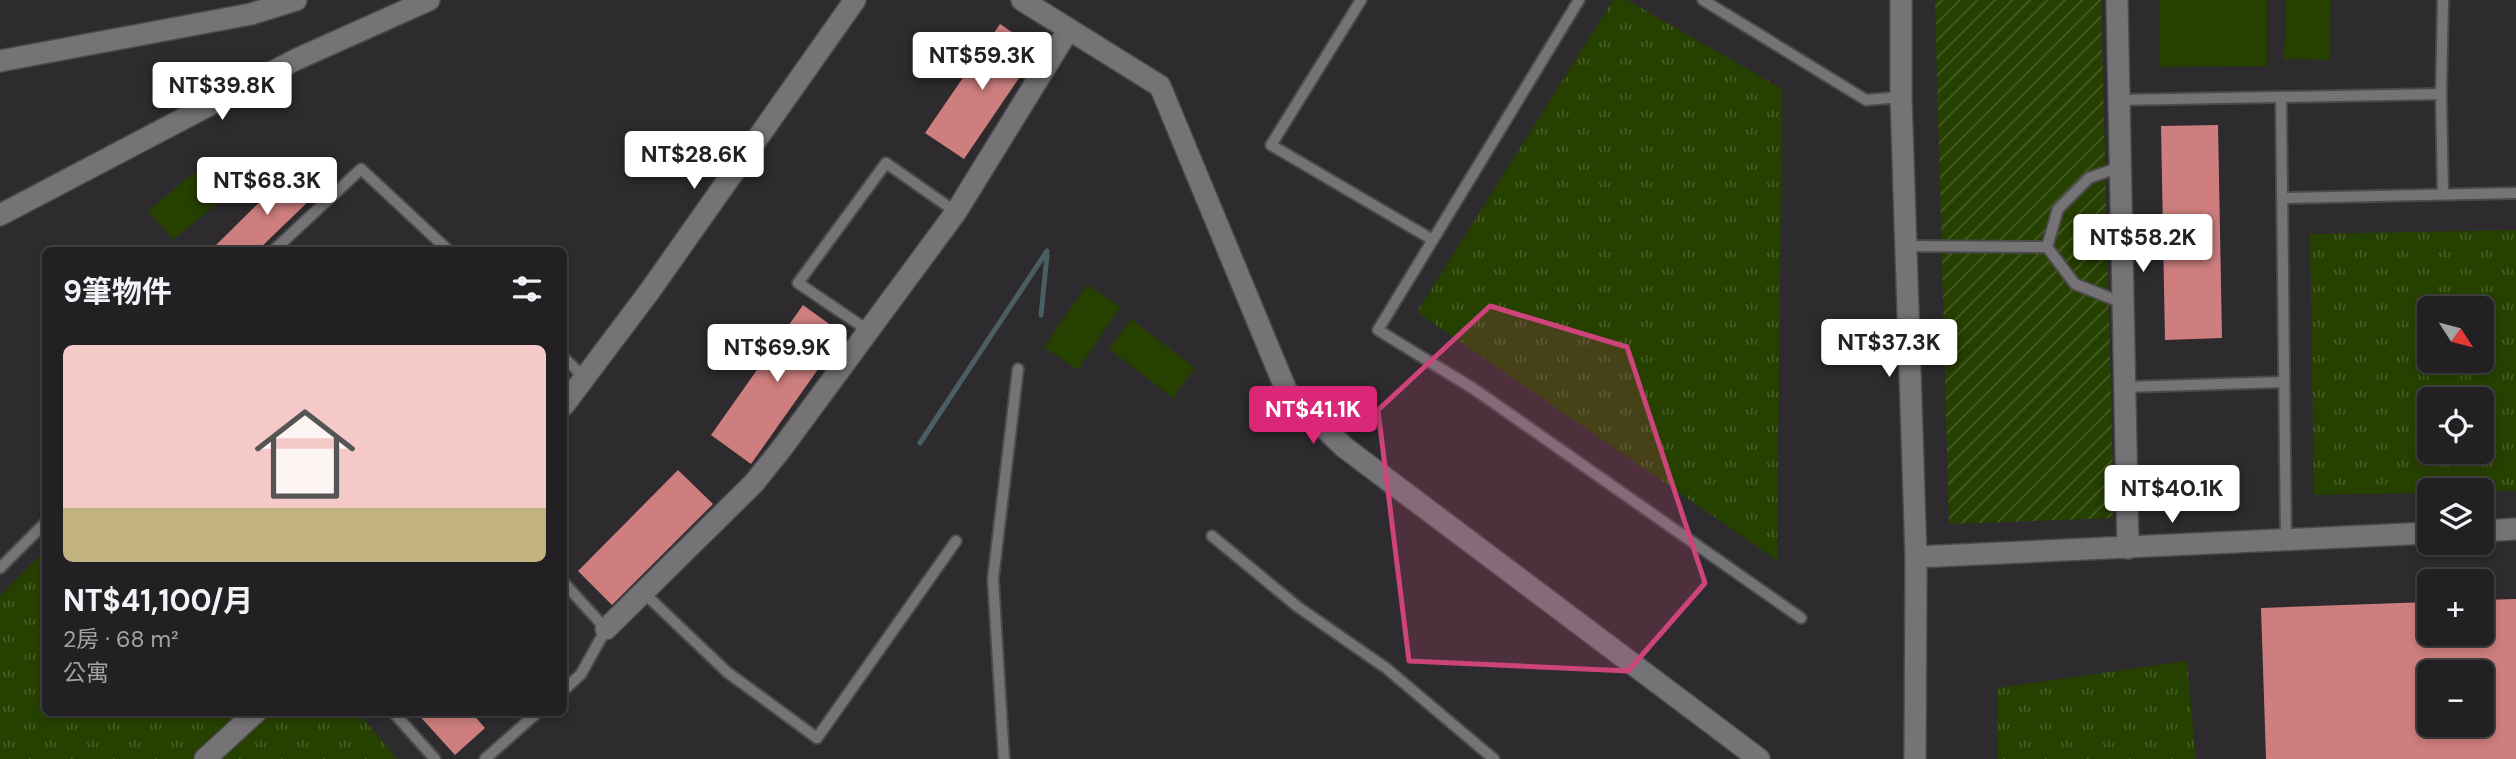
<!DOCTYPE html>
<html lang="zh-TW">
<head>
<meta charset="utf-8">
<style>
  body { margin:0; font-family:"DM Sans","Noto Sans TC",sans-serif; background:#2a282a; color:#f1f3f6; height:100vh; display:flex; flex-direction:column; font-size:26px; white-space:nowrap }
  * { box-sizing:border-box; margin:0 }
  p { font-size:23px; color:#a2a3a5 }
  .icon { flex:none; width:38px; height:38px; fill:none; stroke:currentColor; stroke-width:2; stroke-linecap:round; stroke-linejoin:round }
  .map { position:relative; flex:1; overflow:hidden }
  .sheet { position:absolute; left:42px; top:247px; width:525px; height:469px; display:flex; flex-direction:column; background:#222022; border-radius:10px; box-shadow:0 4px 10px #0003,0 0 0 2px #3f3e40 }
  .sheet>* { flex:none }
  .needle { width:46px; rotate:126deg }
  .tools { position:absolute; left:2417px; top:296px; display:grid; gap:14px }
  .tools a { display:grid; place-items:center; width:77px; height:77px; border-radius:10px; background:#222022; box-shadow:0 4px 10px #0003,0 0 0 2px #3f3e40; font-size:35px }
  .price { position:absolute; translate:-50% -60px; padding:0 16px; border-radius:7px; background:#fff; color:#222; font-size:23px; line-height:46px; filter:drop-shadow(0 2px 4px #0008) }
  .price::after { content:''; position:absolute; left:50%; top:42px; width:21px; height:16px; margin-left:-10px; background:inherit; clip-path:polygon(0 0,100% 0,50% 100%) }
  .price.active { background:#db2777; color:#fff }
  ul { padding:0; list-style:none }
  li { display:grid; align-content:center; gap:14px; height:371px; padding:0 21px }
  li+li { border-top:2px solid #3f3e40 }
  li span { display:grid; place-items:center; height:217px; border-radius:10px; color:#555 }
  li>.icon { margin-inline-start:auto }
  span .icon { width:126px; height:126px; fill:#fffc; stroke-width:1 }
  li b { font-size:30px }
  h2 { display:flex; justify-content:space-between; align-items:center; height:84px; padding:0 21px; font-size:30px }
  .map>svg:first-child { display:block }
  .grass { fill:url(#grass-tufts); fill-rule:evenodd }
  .garden { fill:url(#garden-furrows) }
  .pitch { fill:#264000 }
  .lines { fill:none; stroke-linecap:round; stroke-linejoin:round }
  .stream { stroke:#495f61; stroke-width:5 }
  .building { fill:#ce7e7e; fill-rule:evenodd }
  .service-casing { stroke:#4a494b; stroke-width:14 }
  .minor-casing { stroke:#4a494b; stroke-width:24 }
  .service { stroke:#767377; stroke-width:10 }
  .minor { stroke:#767377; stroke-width:21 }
  .marked { fill:#cc447a; fill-opacity:0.2; stroke:#cc447a; stroke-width:5; stroke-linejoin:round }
</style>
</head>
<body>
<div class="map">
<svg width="2516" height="759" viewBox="0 0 2516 759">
  <defs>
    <pattern id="grass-tufts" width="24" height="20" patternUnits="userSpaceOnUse" patternTransform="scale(1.75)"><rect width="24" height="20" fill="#264000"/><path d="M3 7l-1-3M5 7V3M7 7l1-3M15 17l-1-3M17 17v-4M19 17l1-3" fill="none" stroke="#465c26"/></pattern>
    <pattern id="garden-furrows" width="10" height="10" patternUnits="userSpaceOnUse" patternTransform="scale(1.75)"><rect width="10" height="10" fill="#264000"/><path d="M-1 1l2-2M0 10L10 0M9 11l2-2" fill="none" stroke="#465c26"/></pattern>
  </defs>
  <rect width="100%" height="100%" fill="#2d2b2e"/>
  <!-- grass -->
  <g class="grass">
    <polygon points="1613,0 1627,0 1782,89 1777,560 1417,312"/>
    <path d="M2516,230V491L2429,490V493L2314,495L2310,234ZM2429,308H2482V360H2429ZM2429,399H2482V452H2429Z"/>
    <polygon points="45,550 46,712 358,712 397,759 0,759 0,596"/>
    <polygon points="2187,661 2196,759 1997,759 1997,688"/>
  </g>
  <!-- garden -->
  <polygon class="garden" points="1935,0 2101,0 2114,518 1949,524"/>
  <!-- pitch -->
  <g class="pitch">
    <polygon points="2159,0 2267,0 2267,66 2160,67"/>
    <polygon points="2286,0 2331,0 2329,60 2284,59"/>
    <polygon points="202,166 226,196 173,240 148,211"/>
    <polygon points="1087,285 1120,307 1078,370 1044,347"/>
    <polygon points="1131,319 1195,368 1173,398 1109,349"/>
  </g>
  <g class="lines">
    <!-- stream -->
    <g class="stream">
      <polyline points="1041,315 1047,255"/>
      <polyline points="920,443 1047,251"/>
    </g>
  </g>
  <!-- building -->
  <g class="building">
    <polygon points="1000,24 1038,50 964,159 925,133"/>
    <polygon points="2218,125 2222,338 2165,340 2161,126"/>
    <polygon points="289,173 313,197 258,250 211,250"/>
    <polygon points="803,305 843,334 751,464 711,435"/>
    <polygon points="678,470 713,504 612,605 578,571"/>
    <path d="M2516,599V759H2266L2261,608L2429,602V634H2482V600ZM2429,672H2482V724H2429Z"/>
    <polygon points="416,712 471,712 485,728 455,755"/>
  </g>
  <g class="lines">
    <defs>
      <g id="service">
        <polyline points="1361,0 1271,145 1433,240"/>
        <polyline points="1579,0 1378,330 1474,389 1801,618"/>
        <polyline points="1703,0 1866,100 1901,97"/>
        <polyline points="2281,98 2286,541"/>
        <polyline points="2119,100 2441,94"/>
        <polyline points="2120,167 2089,178 2058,209 2047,247 2075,284 2123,303"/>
        <polyline points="2443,194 2441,94 2443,0"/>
        <polyline points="2283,198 2516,193"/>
        <polyline points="1905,246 2047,247"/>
        <polyline points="274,250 361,169 448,250"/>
        <polyline points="869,331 798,283 886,163 956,212"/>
        <polyline points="564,358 585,378"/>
        <polyline points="2125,387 2284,382"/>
        <polyline points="1212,536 1298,607 1386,668 1494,759"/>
        <polyline points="0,568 46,522"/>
        <polyline points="564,583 606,629 581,674 564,690"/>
        <polyline points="644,593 727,672 817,738 956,541"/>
        <polyline points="393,712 435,759"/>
        <polyline points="485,759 538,712"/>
        <polyline points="1004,759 993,579 1018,369"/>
      </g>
      <g id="minor">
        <polyline points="1022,0 1160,86 1287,392 1344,447 1759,759"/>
        <polyline points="1901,0 1901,97 1916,557 1915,759"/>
        <polyline points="2117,0 2128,548"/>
        <polyline points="0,61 251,14 296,0"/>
        <polyline points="0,215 297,59 429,0"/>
        <polyline points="564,405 649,292 855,0"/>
        <polyline points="2482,531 2516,529"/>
        <polyline points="1916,557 2429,533"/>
        <polyline points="606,629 754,483 782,448 956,212 1069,29"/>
        <polyline points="205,759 256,712"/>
      </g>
    </defs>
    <!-- service casing -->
    <use href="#service" class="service-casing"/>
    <!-- minor casing -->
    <use href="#minor" class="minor-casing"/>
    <!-- service -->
    <use href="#service" class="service"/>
    <!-- minor -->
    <use href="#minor" class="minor"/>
  </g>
  <!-- marked area -->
  <path class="marked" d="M1490,306L1627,347L1705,583L1628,671L1409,661L1378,410Z"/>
</svg>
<div class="tools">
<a><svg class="needle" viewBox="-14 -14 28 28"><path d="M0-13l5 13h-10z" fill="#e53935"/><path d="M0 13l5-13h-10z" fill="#a2a3a5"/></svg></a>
<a><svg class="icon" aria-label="locate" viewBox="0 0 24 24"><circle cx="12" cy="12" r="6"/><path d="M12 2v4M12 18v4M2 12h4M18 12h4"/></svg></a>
<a><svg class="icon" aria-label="layers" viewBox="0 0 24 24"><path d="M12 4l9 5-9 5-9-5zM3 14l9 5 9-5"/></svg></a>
<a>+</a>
<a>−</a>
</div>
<b class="price" style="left:982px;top:92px">NT$59.3K</b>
<b class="price" style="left:222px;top:122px">NT$39.8K</b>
<b class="price" style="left:694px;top:191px">NT$28.6K</b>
<b class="price" style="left:267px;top:217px">NT$68.3K</b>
<b class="price" style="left:2143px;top:274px">NT$58.2K</b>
<b class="price" style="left:1889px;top:379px">NT$37.3K</b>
<b class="price" style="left:777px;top:384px">NT$69.9K</b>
<b class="price active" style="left:1313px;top:446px">NT$41.1K</b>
<b class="price" style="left:2172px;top:525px">NT$40.1K</b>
<section class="sheet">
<h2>9筆物件<svg class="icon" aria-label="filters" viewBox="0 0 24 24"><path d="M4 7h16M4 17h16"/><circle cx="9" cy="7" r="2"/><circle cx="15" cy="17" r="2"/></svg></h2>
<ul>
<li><span style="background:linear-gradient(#f6c9c9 75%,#c2b280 0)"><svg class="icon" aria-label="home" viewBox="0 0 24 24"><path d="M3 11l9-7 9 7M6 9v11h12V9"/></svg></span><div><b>NT$41,100/月</b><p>2房 · 68 m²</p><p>公寓</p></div></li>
</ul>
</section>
</div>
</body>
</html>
